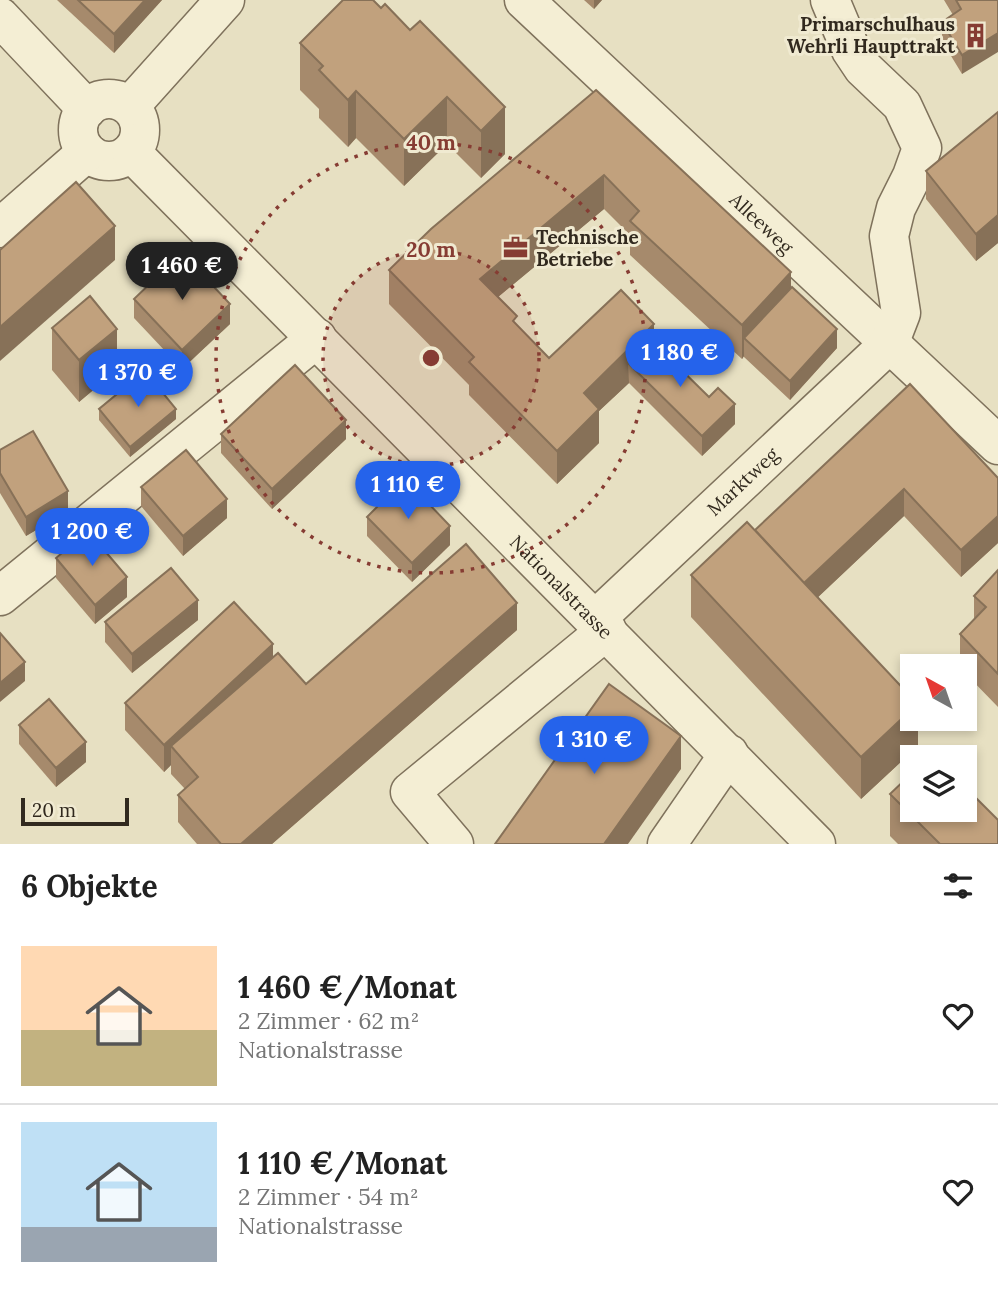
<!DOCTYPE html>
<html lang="de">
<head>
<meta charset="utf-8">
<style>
  body { margin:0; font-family:Lora,serif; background:#f6f6f6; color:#222; height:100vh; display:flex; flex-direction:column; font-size:26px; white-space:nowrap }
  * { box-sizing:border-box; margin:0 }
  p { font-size:23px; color:#767676 }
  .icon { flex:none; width:38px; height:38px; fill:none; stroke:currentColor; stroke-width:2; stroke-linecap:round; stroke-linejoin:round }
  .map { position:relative; height:844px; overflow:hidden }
  .panel { display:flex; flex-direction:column; background:#fff; flex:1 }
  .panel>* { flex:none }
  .needle { width:46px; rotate:320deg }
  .controls { position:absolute; left:900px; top:654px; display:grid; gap:14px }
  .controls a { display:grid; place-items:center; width:77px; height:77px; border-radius:0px; background:#fff; box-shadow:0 4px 10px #0003; font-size:35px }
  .scale { position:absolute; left:21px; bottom:18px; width:108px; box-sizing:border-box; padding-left:7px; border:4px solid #31291e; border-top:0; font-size:19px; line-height:24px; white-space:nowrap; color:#31291e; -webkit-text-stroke:5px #f0ead1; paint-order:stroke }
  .price { position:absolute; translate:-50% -60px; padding:0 16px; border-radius:24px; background:#2563eb; color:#fff; font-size:23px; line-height:46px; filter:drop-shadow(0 2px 4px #0008) }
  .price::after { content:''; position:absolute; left:50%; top:42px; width:21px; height:16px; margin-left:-10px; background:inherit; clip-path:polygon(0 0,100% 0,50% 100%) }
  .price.current { background:#222; color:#fff }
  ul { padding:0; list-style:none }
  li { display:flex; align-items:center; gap:21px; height:175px; padding:0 21px }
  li+li { border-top:2px solid #e0e0e0 }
  li span { display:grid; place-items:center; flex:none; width:196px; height:140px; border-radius:0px; color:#555 }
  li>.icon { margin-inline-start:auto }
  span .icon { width:84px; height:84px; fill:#fffc; stroke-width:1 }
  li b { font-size:30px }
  h2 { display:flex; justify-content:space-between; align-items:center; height:84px; padding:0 21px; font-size:30px }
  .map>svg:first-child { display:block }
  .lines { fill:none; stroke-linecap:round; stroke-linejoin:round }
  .minor-casing { stroke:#7f725c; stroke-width:41 }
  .minor { stroke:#f4eed4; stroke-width:38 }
  .wall { fill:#a68a6c }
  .shaded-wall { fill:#877158 }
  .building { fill:#c1a17d; stroke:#877158; stroke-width:2 }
  .ring { fill:none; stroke:#863c33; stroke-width:3.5; stroke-dasharray:3.5 7 }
  .labels { text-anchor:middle; stroke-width:6; stroke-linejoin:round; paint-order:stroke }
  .poi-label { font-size:19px; font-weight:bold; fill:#31291e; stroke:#f0ead1; text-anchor:end }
  .street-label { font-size:19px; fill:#31291e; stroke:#f0ead1 }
  .centre { fill:#863c33; stroke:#f0ead1; stroke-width:3.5 }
  .ring-label { font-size:21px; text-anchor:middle; font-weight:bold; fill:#863c33; stroke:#f0ead1; stroke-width:6; stroke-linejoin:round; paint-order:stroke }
</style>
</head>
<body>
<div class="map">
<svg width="998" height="844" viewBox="0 0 998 844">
  <rect width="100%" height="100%" fill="#e7e0c2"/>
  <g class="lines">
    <defs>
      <g id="minor">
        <path id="s1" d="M524,0L998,445"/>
        <polyline points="0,17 87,109"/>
        <circle cx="109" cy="130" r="31"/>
        <polyline points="130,106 225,0"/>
        <path id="s2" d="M131,152L816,844"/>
        <polyline points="0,228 87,152"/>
        <polyline points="0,596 317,338"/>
        <path id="s3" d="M596,619L889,344L901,313L889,236L896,208L912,176L922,148L902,105L863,68L851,50L830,0"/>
        <polyline points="454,844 410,792 607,630"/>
        <polyline points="667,844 729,754"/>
      </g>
    </defs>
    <!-- minor casing -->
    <use href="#minor" class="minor-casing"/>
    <!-- minor -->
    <use href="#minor" class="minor"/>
  </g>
  <!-- wall -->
  <g class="wall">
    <polygon points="57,0 162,0 114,53"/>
    <polygon points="373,0 505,154 481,178 447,144 404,186 356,138 348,147 319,118 319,109 300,90 300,43"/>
    <polygon points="584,0 602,0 594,9"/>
    <polygon points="944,0 998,0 962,74 942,41 942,22 953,15"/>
    <polygon points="596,90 791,288 837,348 790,400 744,357 744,356 742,359 630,255 630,235 604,209 498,297 517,326 549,358 654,343 735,424 702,456 629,383 599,411 599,443 557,484 469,395 469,385 389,304 389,270"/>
    <polygon points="998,112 998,243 976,261 926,199 926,171"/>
    <polygon points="134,299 230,324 182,369 134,318"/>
    <polygon points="52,328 117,370 79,402 52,370"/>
    <polygon points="910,384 998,478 998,543 961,577 904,516 818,597 918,719 918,746 861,799 691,617 691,575 755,530"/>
    <polygon points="99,409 176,419 130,457 99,420"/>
    <polygon points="221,434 346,439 272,509 221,453"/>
    <polygon points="0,450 68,511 26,536 0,493"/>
    <polygon points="141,487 227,518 183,556 141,506"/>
    <polygon points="367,517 450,545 412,582 367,536"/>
    <polygon points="56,558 127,597 95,624 56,578"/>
    <polygon points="998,570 998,707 964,672 964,667 960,667 960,634 974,620 974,596"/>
    <polygon points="198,620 132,673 105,642 105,622"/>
    <polygon points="517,630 272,844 197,844 178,822 178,795 185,789 171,774 171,765 164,772 125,730 125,703 273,658 306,684"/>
    <polygon points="19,725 86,762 56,787 19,744"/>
    <polygon points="890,794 998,844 898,844 890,836"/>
  </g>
  <!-- shaded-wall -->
  <g class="shaded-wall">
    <polygon points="145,0 162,0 114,53 114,34"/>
    <polygon points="594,0 602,0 594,9"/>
    <polygon points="998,33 998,52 962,74 962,55"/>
    <polygon points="356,91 356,138 348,147 348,100"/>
    <polygon points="447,97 447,144 404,186 404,139"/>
    <polygon points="505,107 505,154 481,178 481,131"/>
    <polygon points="604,175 604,209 480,312 480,279"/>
    <polygon points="998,215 998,243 976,261 976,234"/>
    <polygon points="115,226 115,260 0,361 0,327"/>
    <polygon points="791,272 791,305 744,338 744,356 742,359 742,325"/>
    <polygon points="230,304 230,324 182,369 182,350"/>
    <polygon points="654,324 654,358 628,363 629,383 599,411 599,443 557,484 557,451 584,393"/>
    <polygon points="117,329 117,370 79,402 79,360"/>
    <polygon points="837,329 837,348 790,400 790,381"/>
    <polygon points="735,404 735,424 702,456 702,436"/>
    <polygon points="176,409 176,419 130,457 130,447"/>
    <polygon points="346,420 346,439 272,509 272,489"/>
    <polygon points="904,489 904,516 797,617 797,590"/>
    <polygon points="68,491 68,511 26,536 26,517"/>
    <polygon points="227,499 227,518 183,556 183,536"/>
    <polygon points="998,516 998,543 961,577 961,550"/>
    <polygon points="450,526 450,545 412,582 412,563"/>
    <polygon points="127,577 127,597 95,624 95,605"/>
    <polygon points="198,600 198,620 132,673 132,654"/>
    <polygon points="517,603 517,630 272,844 241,844"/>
    <polygon points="273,644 273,672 171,746 171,765 164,772 164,745"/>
    <polygon points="25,662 25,681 0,702 0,683"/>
    <polygon points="912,709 912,719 918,719 918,746 861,799 861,757"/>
    <polygon points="681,736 681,769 628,844 604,844"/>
    <polygon points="86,742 86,762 56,787 56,768"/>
  </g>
  <!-- building -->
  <g class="building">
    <polygon points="78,0 145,0 114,34"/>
    <polygon points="343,0 373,0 381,8 385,4 410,30 420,21 505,107 481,131 447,97 404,139 356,91 348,100 319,70 323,66 300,43"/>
    <polygon points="956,0 998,0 998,33 962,55 942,22 961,9"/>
    <polygon points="596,90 791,272 742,325 630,221 639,211 604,175 480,279 517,316 513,321 549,358 621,290 654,324 584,393 599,409 557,451 469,362 474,357 389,270 431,229"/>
    <polygon points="998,112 998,215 976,234 926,171"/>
    <polygon points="76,182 115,226 0,327 0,250"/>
    <polygon points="182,253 230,304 182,350 134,299"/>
    <polygon points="792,287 837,329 790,381 744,338"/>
    <polygon points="90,296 117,329 79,360 52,328"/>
    <polygon points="651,340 709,397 718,388 735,404 702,436 628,363"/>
    <polygon points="295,365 346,420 272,489 221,434"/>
    <polygon points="145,371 176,409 130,447 99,409"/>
    <polygon points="910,384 998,478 998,516 961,550 904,489 804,583 755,530"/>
    <polygon points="33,431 68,491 26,517 0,473 0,450"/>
    <polygon points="186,450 227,499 183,536 141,487"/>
    <polygon points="405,479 450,526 412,563 367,517"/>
    <polygon points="747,522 912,698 912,709 861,757 691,575"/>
    <polygon points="88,531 127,577 95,605 56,558"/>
    <polygon points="466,544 517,603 241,844 221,844 178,795 198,777 171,746 278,653 306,684"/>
    <polygon points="171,568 198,600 132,654 105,622"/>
    <polygon points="998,570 998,674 960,634 986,607 974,596"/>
    <polygon points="234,602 273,644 164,745 125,703"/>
    <polygon points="0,633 25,662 0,683"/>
    <polygon points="609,684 681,736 604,844 495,844"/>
    <polygon points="49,699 86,742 56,768 19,725"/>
    <polygon points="932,753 936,758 927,758"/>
    <polygon points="912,773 912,810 964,810 964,786 998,820 998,844 940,844 890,794"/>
  </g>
  <!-- distance rings -->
  <circle cx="431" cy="358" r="108" fill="#863c33" fill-opacity=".12"/>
  <g class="ring">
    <circle cx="431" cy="358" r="108"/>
    <circle cx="431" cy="358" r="215"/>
  </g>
  <!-- icons -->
  <defs>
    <symbol id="building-bare" viewBox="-9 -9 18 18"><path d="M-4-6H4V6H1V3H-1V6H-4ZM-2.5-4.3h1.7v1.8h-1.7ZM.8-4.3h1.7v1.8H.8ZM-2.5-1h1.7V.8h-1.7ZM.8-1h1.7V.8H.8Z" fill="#863c33" stroke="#f0ead1" stroke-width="2.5" paint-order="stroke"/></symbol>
    <symbol id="office-bare" viewBox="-9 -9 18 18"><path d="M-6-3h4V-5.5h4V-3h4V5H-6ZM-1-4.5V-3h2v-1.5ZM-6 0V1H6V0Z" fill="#863c33" stroke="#f0ead1" stroke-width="2.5" paint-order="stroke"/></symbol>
  </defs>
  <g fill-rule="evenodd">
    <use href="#building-bare" x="958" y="18" width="35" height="35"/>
    <use href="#office-bare" x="498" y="230" width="35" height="35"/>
  </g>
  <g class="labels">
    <!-- poi labels -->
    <g class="poi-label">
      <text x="955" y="31">Primarschulhaus<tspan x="955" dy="22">Wehrli Haupttrakt</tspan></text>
      <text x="536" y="244" text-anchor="start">Technische<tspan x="536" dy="22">Betriebe</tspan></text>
    </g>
    <!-- street labels -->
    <g class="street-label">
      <text dy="7" stroke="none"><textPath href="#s1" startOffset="326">Alleeweg</textPath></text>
      <text dy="7" stroke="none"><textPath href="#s3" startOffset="201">Marktweg</textPath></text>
      <text dy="7" stroke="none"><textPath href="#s2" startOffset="612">Nationalstrasse</textPath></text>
    </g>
  </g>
  <circle cx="431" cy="358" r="10" class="centre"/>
  <g class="ring-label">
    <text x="431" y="150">40 m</text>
    <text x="431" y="257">20 m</text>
  </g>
</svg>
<div class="controls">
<a><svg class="needle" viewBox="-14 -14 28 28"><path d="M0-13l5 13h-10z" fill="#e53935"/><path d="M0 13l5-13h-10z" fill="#767676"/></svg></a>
<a><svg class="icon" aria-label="layers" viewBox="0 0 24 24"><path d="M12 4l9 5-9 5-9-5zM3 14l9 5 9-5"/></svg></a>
</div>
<div class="scale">20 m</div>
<b class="price current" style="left:182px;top:302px">1 460 €</b>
<b class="price" style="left:680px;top:389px">1 180 €</b>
<b class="price" style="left:138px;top:409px">1 370 €</b>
<b class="price" style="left:408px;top:521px">1 110 €</b>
<b class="price" style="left:92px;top:568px">1 200 €</b>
<b class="price" style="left:594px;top:776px">1 310 €</b>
</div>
<section class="panel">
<h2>6 Objekte<svg class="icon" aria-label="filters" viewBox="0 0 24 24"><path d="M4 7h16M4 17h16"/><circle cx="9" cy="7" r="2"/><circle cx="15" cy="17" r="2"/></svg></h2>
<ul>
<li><span style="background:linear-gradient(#ffd9b3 60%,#c2b280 0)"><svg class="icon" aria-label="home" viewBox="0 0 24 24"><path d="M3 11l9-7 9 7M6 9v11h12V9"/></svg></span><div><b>1 460 €/Monat</b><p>2 Zimmer · 62 m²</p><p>Nationalstrasse</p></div><svg class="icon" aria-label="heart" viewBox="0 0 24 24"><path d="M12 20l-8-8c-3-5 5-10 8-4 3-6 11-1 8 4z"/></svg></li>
<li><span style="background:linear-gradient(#bfe0f5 75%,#9aa5b1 0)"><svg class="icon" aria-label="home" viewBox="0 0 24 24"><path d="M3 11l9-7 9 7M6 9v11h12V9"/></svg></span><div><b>1 110 €/Monat</b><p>2 Zimmer · 54 m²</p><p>Nationalstrasse</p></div><svg class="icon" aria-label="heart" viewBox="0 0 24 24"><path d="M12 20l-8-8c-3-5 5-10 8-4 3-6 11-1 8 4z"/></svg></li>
</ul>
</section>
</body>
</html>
